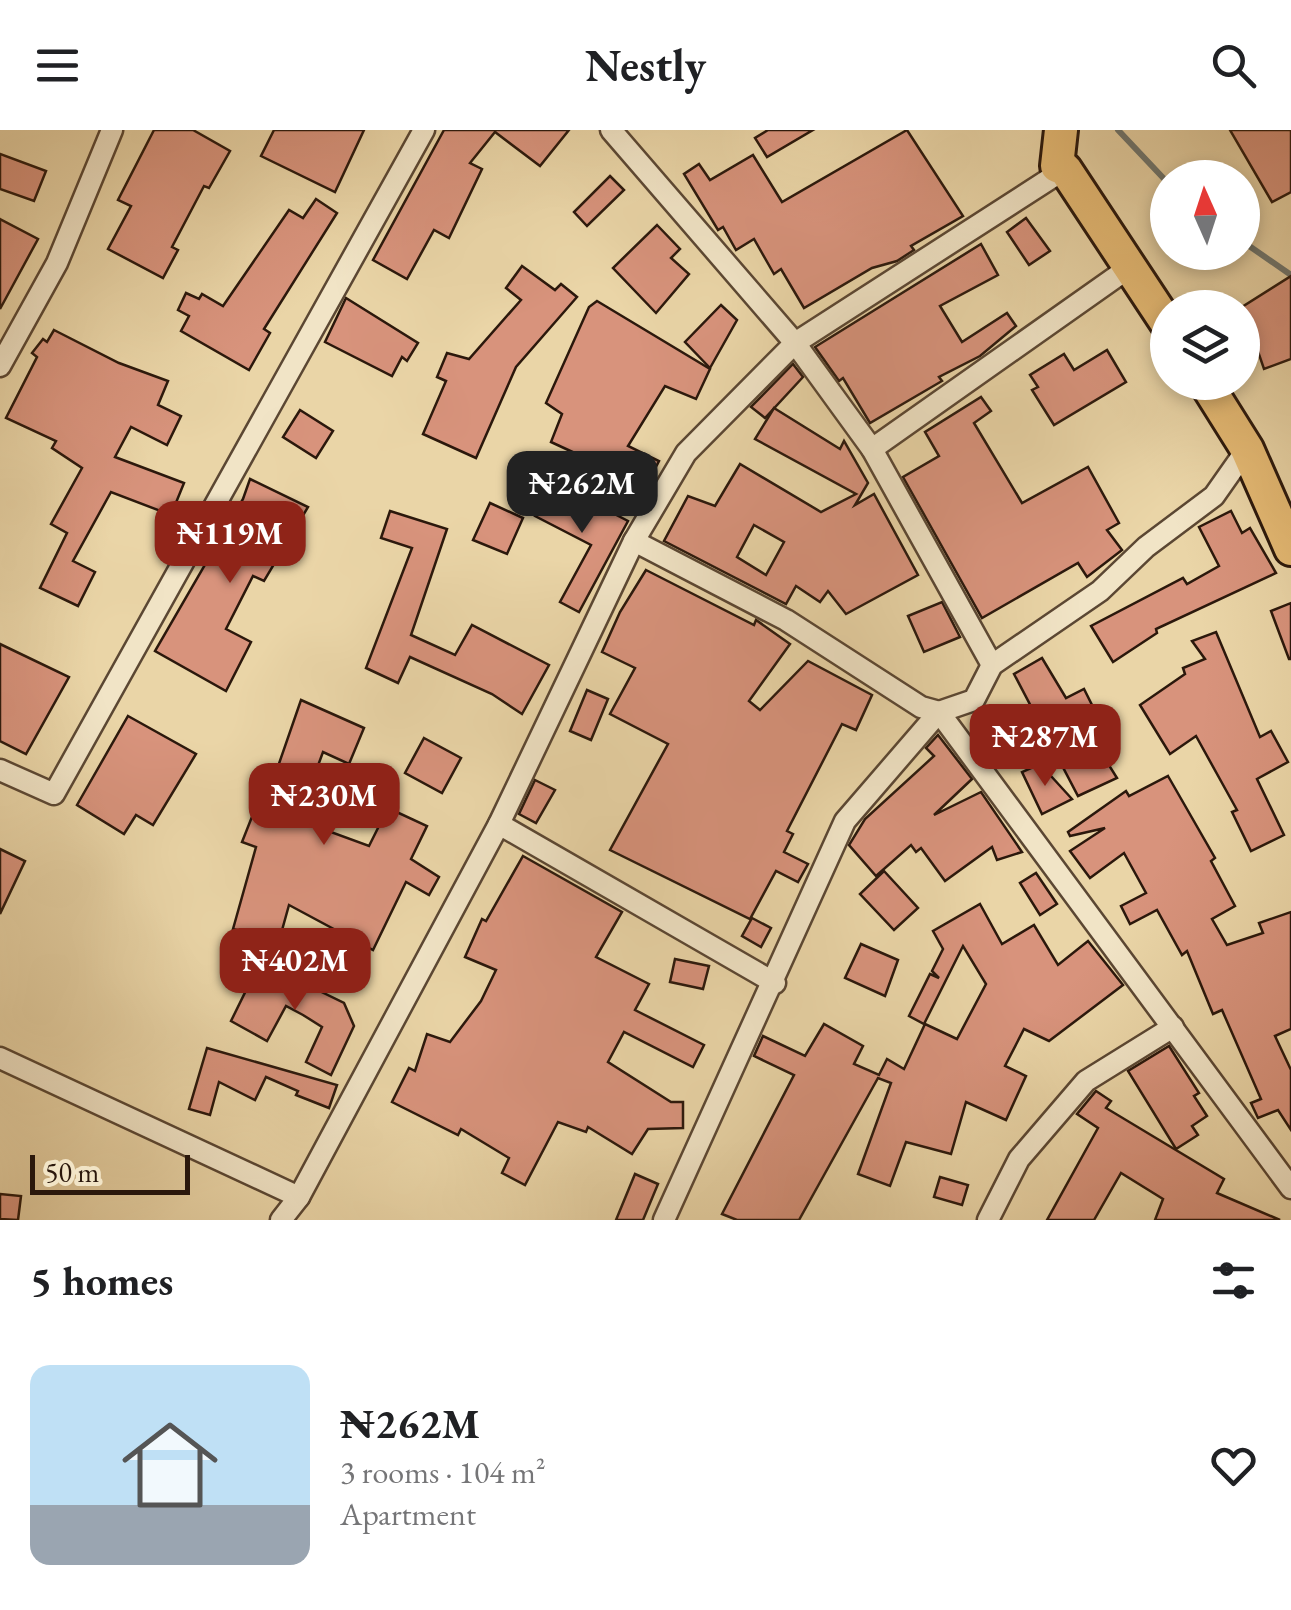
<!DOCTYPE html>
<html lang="en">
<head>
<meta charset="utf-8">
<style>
  body { margin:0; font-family:"EB Garamond",serif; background:#f6f6f6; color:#202124; height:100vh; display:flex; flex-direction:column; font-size:38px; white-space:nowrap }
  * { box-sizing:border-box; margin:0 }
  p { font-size:32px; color:#757577 }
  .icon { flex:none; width:55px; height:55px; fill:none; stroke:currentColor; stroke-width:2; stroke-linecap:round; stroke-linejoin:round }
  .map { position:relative; height:1090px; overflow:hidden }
  .drawer { display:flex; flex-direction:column; background:#fff; flex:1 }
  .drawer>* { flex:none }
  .needle { width:65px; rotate:357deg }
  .tools { position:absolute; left:1150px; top:30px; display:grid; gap:20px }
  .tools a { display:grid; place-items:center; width:110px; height:110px; border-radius:50%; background:#fff; box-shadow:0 5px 15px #0003; font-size:50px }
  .scale { position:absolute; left:30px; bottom:25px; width:160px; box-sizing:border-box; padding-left:10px; border:5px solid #2b180c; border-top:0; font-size:28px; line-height:35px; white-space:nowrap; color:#2b180c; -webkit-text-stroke:8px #f1e4c6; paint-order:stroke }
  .price { position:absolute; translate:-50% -85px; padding:0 22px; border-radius:20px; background:#8f2418; color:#fff; font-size:32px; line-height:65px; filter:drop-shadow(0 2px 5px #0008) }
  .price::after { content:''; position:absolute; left:50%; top:60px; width:30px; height:22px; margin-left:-15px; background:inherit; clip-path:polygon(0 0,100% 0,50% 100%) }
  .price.selected { background:#222; color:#fff }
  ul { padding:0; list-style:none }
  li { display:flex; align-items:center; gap:30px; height:250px; padding:0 30px }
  li span { display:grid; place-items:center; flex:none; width:280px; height:200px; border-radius:20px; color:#555 }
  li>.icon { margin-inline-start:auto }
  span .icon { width:120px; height:120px; fill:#fffc; stroke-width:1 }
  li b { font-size:42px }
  h2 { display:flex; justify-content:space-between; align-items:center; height:120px; padding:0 30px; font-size:42px }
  header { display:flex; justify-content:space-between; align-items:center; height:130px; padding:0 30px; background:#fff; font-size:45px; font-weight:700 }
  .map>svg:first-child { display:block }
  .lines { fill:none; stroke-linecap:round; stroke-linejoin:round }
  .stream { stroke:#6f7770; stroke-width:6 }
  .building { fill:#d8937c; stroke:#2b180c; stroke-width:2.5; fill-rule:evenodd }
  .minor-casing { stroke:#5b4733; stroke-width:25 }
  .primary-casing { stroke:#2b180c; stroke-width:38 }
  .minor { stroke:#f1e4c6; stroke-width:20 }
  .primary { stroke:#e5ba74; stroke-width:32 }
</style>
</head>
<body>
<header><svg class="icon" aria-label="menu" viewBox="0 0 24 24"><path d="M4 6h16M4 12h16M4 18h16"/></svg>Nestly<svg class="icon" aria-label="search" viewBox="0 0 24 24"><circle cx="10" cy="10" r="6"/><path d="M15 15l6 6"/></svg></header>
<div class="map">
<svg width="1291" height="1090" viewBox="0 0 1291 1090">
  <rect width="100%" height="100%" fill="#ead5a7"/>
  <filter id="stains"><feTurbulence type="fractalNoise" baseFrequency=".002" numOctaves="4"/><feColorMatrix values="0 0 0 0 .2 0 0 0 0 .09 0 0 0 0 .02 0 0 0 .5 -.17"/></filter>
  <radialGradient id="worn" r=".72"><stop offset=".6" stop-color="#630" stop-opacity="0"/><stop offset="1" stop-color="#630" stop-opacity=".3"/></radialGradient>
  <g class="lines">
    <!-- stream -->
    <g class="stream">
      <polyline points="1118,0 1168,53"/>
      <polyline points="1242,111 1291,145"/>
    </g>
  </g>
  <!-- building -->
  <g class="building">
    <polygon points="154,0 193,0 230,21 209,58 204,56 172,117 178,120 163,148 108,119 131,76 118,70"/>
    <polygon points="274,0 364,0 335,62 261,26"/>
    <polygon points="444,0 569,0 540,36 495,2 470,33 482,39 449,108 434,100 407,149 373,130"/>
    <polygon points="768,0 813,0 767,27 755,8"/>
    <polygon points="907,0 963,86 911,116 914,120 897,131 872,138 804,178 781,139 774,144 754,109 736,120 723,97 718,100 684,44 699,34 710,50 753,25 782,72"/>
    <polygon points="1230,0 1291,0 1291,62 1272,72"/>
    <polygon points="0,24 46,41 34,71 0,59"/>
    <polygon points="610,46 624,60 587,96 574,82"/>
    <polygon points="316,69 337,83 264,199 270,203 249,240 181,201 189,186 178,180 186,163 199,169 202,164 223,176 289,80 303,88"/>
    <polygon points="1026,88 1050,121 1029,135 1007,102"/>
    <polygon points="0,89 38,109 0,179"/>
    <polygon points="657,95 680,119 671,128 689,144 656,183 613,138"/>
    <polygon points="981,114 998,145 940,176 962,212 1007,183 1016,196 980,226 939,247 942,251 870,293 843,248 839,251 815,217"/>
    <polygon points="522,136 555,160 561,154 577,167 516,237 476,328 423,304 446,251 437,247 447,223 469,229 521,170 506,158"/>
    <polygon points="1291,146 1291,229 1264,239 1250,198 1242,202 1242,177"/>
    <polygon points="346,168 418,213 407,231 402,227 392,246 325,212"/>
    <polygon points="597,171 710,239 696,269 665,256 628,316 659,331 646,356 551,312 562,284 546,273 589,177"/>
    <polygon points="721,175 737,190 710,238 685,212"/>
    <polygon points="54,200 119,233 168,251 158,275 181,286 167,315 131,297 115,327 184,353 171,385 111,362 73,431 95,442 78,476 40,458 67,403 51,394 82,338 52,318 56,311 6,288 37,227 32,223 43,209 47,212"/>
    <polygon points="1107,220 1126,252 1054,295 1032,260 1038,257 1030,245 1064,224 1074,240"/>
    <polygon points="793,234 803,247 765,288 751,277"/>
    <polygon points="981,267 991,281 974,293 1022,373 1088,337 1119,393 1107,400 1122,420 1087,447 1078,433 982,488 903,347 939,326 925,302"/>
    <path d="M774,278L840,319L844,311L868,353L855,375L874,364L918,445L846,484L828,461L820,472L796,456L786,474L664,411L688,366L715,376L740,334L821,382L856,364L755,309ZM754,395L784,412L766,445L737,427Z"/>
    <polygon points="300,280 333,301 316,328 283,307"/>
    <polygon points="250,349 308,377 264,451 253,446 226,499 251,512 226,561 155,521 243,369"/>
    <polygon points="553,352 628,391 579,482 560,472 591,415 535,386"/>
    <polygon points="490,373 523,388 507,424 473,410"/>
    <polygon points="390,381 447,399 411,505 455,525 472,495 549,535 522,584 492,564 410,527 398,553 366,538 412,418 381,408"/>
    <polygon points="1231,381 1242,403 1250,398 1276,443 1156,499 1157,503 1113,532 1091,496 1183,448 1187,454 1219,436 1199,397"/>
    <polygon points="646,440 754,495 756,490 790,514 749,571 760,580 808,531 872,565 856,600 842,594 787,701 793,704 784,722 808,734 798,752 776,741 750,789 610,720 668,614 610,584 635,538 602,522 620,482"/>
    <polygon points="942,472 960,507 924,522 908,486"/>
    <polygon points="1291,473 1291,529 1289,529 1271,481"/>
    <polygon points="1216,502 1260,607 1271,601 1288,632 1257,649 1284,705 1251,721 1232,682 1237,680 1196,606 1170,624 1140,575 1185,544 1183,538 1205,529 1192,511"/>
    <polygon points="0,514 69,547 26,624 0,611"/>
    <polygon points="1042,528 1066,568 1084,559 1099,589 1085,597 1117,648 1078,666 1014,544"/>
    <polygon points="587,560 608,569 591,610 570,601"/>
    <polygon points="301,570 364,598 349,634 323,622 298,690 369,716 388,678 427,696 411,729 439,747 429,765 406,752 373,820 289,775 279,811 233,799 256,717 242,712 257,674 264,677"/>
    <polygon points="128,586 196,624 153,695 136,685 124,704 77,675"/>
    <polygon points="938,605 972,649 934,685 981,662 1022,722 997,730 992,717 945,751 921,718 916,722 911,715 876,746 849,715 865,689 934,626 926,618"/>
    <polygon points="424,608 461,628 442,663 405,643"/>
    <polygon points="1040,634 1072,669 1042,684 1022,642"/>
    <polygon points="1168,646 1215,728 1211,731 1235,776 1212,789 1227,815 1263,803 1259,793 1291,782 1291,899 1275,906 1291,940 1291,1000 1278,980 1258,988 1251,973 1261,969 1222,880 1213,884 1187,821 1182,825 1157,780 1130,794 1121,776 1146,763 1124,723 1090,748 1070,721 1105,698 1070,706 1068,702 1126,661 1129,666"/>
    <polygon points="535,650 555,660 536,693 519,684"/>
    <polygon points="0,719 25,731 0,784"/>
    <polygon points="523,726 622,782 596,827 649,854 635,880 704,915 693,937 624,902 608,932 671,972 683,972 683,998 648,999 632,1024 588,997 586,1002 558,992 525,1055 502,1043 509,1028 461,999 458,1005 392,972 409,938 415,941 427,904 450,912 481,871 496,840 465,827 482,789 486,791"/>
    <polygon points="884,741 918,778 894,800 860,764"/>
    <polygon points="1036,743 1057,774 1040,785 1020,753"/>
    <polygon points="980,774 1002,814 1034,795 1058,835 1088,811 1123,855 1049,911 1024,899 1005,936 1026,946 1006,990 966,972 951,1024 906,1012 890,1056 858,1044 891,953 878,948 799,1090 737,1090 722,1084 794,945 754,926 763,906 805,926 824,894 863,916 854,934 879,945 887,929 904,939 925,894 957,909 986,854 963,816 924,894 909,886 930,844 939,848 932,841 943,819 933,801"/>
    <polygon points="752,788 771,798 761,817 742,806"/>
    <polygon points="861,814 898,830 885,866 845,848"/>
    <polygon points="675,829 709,836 703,859 670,852"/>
    <polygon points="260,832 344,873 354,896 331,945 306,932 322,897 303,885 286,876 267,911 231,891"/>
    <polygon points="1169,916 1199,963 1194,966 1207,986 1192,996 1198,1005 1176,1019 1128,941"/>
    <polygon points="207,918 337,955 329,978 296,965 298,961 266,947 255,970 219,952 210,985 189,979"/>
    <polygon points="1096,961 1111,971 1106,978 1224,1049 1217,1063 1280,1090 1155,1090 1163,1069 1121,1043 1094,1090 1047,1090 1098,998 1077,984"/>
    <polygon points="635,1044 658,1054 643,1090 616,1090"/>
    <polygon points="940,1047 968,1055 962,1075 934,1067"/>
    <polygon points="0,1064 21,1066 18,1090 0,1089"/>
  </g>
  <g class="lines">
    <defs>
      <g id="minor">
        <polyline points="611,0 795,213 872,319 992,535"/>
        <polyline points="0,236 57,133 112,0"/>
        <polyline points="872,319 1130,137"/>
        <polyline points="634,411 786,490 921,577 939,582 1291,1058"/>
        <polyline points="0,640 54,664 424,0"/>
        <polyline points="499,694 775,853"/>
        <polyline points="0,928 299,1067"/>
        <polyline points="281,1090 299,1067 499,694 634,411 686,323 795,213 1065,39"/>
        <polyline points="664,1090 845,691 939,582 974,570 992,535 1100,461 1146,417 1214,366 1247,319"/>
        <polyline points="988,1090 1019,1029 1086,951 1173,897"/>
      </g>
      <g id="primary">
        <polyline points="1061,0 1057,36 1065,39 1168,195"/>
        <polyline points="1205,252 1247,319 1291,419"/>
      </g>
    </defs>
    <!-- minor casing -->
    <use href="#minor" class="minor-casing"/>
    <!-- primary casing -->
    <use href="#primary" class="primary-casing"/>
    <!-- minor -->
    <use href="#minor" class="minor"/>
    <!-- primary -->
    <use href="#primary" class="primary"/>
  </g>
  <rect width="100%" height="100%" filter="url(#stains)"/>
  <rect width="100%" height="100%" fill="url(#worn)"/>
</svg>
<div class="tools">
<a><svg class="needle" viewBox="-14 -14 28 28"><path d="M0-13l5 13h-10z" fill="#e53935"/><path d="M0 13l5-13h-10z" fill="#757577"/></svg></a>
<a><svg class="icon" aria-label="layers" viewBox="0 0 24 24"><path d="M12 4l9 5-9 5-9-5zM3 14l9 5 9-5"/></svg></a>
</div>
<div class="scale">50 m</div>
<b class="price selected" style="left:582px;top:406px">₦262M</b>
<b class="price" style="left:230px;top:456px">₦119M</b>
<b class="price" style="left:1045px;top:659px">₦287M</b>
<b class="price" style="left:324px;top:718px">₦230M</b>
<b class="price" style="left:295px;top:883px">₦402M</b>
</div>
<section class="drawer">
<h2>5 homes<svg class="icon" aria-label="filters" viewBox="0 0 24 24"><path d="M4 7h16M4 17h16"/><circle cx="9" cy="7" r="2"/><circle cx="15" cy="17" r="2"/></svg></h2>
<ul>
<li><span style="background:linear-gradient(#bfe0f5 70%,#9aa5b1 0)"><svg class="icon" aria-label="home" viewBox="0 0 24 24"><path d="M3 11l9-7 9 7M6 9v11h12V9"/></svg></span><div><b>₦262M</b><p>3 rooms · 104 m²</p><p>Apartment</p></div><svg class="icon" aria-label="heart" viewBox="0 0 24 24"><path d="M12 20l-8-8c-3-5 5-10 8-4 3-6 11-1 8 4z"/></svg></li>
</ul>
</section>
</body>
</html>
